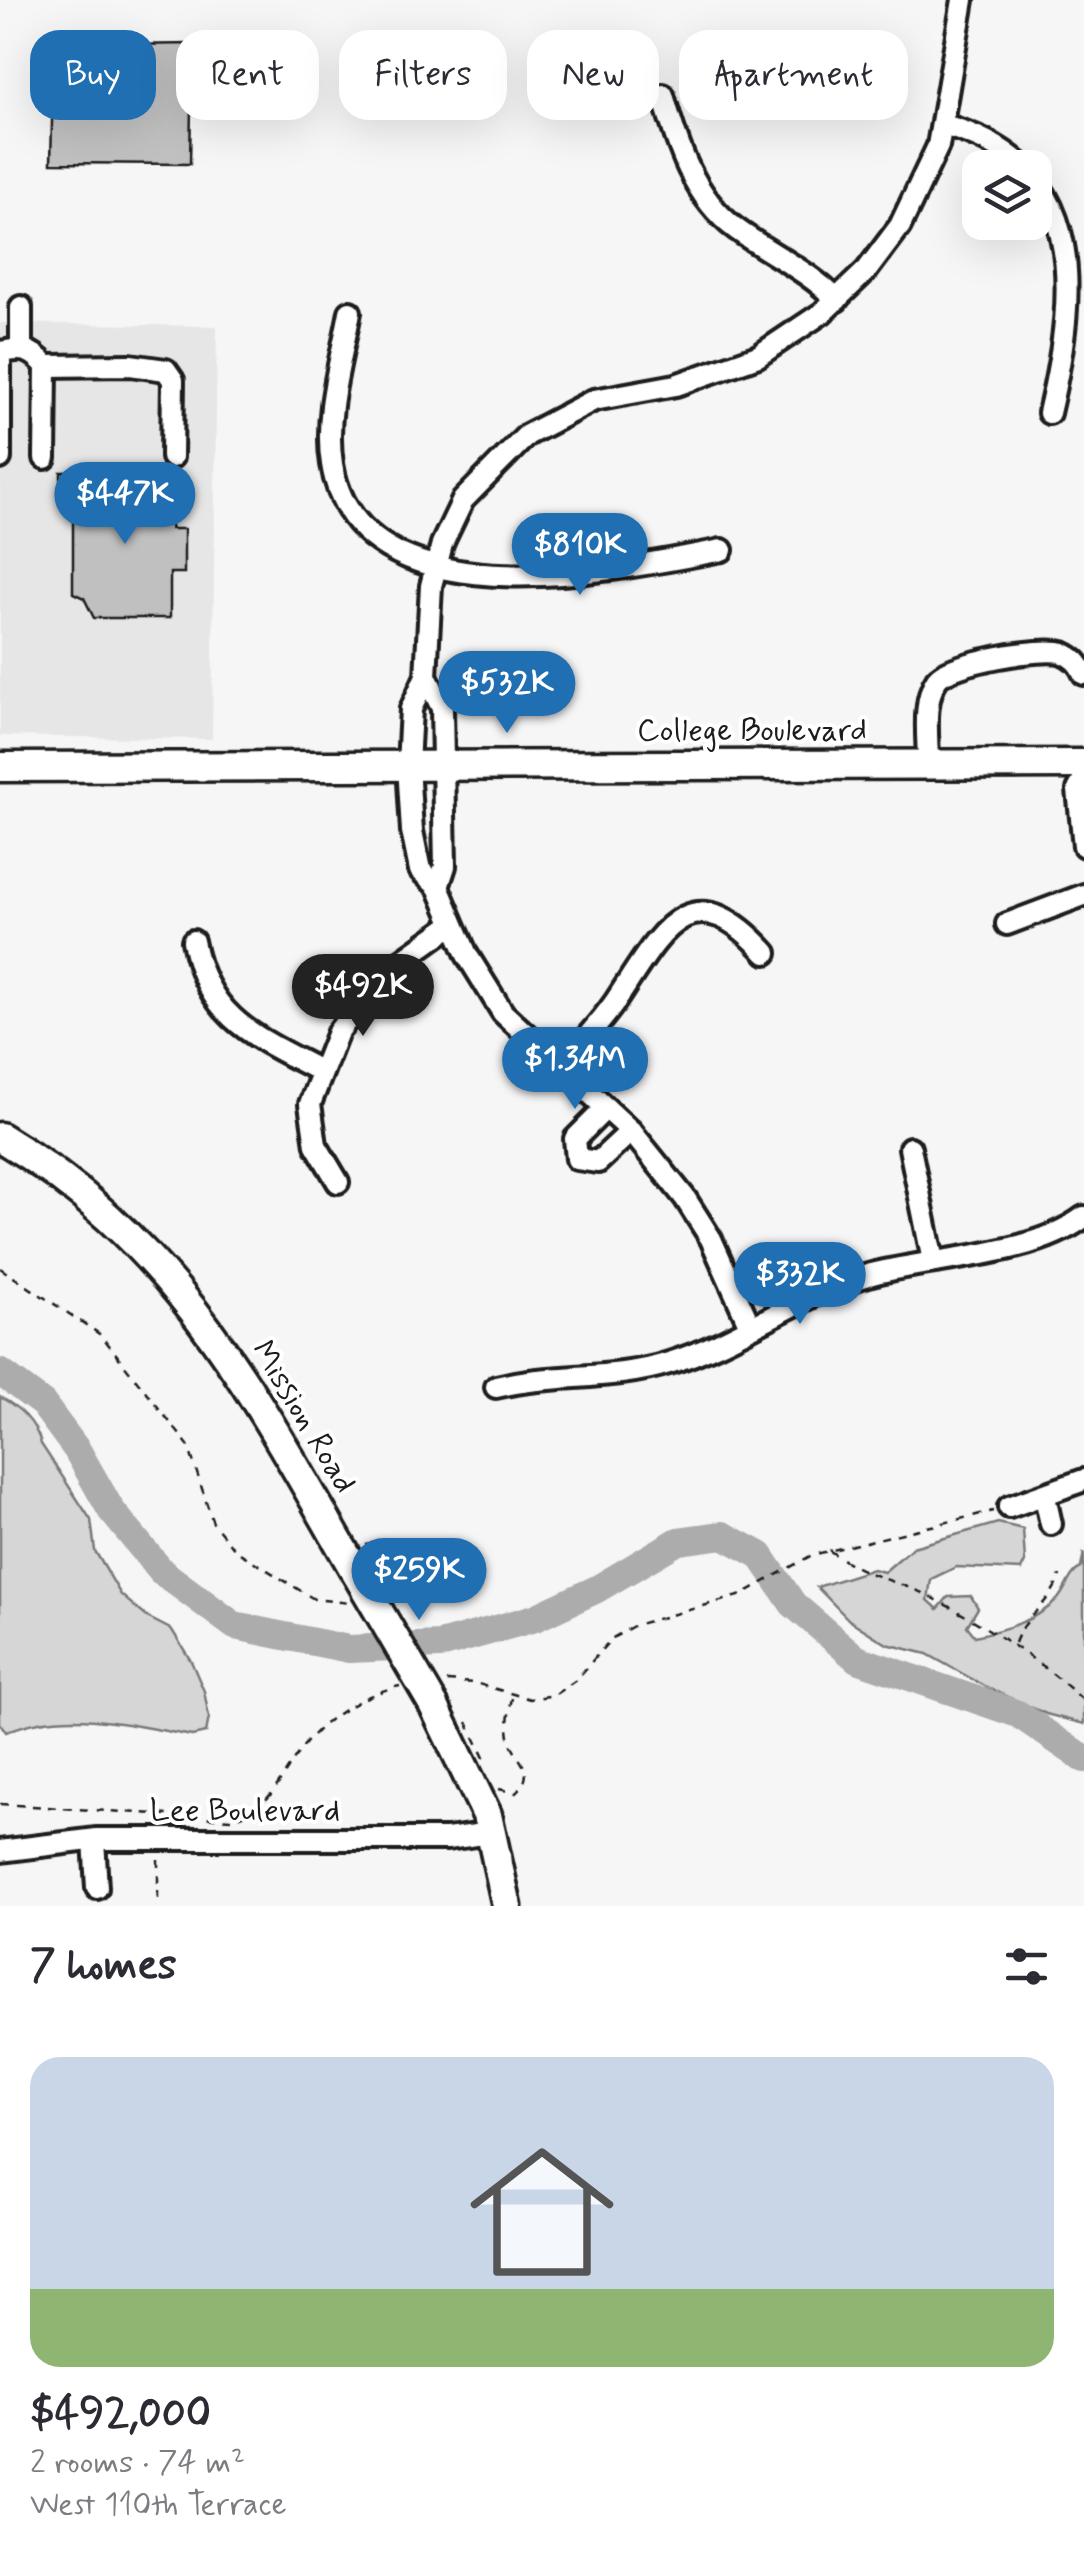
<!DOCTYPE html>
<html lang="en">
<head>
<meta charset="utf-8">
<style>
  body { margin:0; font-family:Mynerve,sans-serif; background:#f7f7f7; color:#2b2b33; height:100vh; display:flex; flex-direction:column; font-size:38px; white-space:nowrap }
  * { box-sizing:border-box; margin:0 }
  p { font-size:32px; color:#7c7c81 }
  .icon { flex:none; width:55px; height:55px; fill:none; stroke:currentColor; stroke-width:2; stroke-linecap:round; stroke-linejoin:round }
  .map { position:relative; height:1906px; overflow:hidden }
  .sheet { display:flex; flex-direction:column; background:#fff; flex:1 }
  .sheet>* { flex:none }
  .banner { position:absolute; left:30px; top:30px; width:1025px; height:90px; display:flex; gap:20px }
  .tools { position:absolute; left:962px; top:150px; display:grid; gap:20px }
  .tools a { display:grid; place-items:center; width:90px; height:90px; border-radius:20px; background:#fff; box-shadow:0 10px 40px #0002; font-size:50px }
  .price { position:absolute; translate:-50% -85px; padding:0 22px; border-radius:35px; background:#1f6fb2; color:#fff; font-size:32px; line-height:65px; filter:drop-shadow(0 2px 5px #0008) }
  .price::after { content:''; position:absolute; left:50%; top:60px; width:30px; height:22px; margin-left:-15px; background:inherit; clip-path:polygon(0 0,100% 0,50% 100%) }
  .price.selected { background:#222; color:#fff }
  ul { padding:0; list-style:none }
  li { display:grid; align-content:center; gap:20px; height:530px; padding:0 30px }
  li+li { border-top:2px solid #e1e1e2 }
  li span { display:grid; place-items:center; height:310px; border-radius:30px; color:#555 }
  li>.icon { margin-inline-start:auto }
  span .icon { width:180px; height:180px; fill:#fffc; stroke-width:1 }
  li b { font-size:42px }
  h2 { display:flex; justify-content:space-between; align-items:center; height:120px; padding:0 30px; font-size:42px }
  .chip { padding:0 35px; border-radius:30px; background:#fff; box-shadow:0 10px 40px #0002; font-size:35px; line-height:90px }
  .chip.selected { background:#1f6fb2; color:#fff }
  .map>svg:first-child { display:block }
  .built { fill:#e6e6e6 }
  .green { fill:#d6d6d6; stroke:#797979; stroke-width:2.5 }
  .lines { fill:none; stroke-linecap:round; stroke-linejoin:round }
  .river { stroke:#acacac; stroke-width:28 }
  .building { fill:#c0c0c0; stroke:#1c1c1c; stroke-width:2.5 }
  .minor-casing { stroke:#1c1c1c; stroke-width:28 }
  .major-casing { stroke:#1c1c1c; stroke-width:35 }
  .path { stroke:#1c1c1c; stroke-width:2.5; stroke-dasharray:8 8; stroke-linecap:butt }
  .minor { stroke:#fff; stroke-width:20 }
  .major { stroke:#fff; stroke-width:28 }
  .major-bridge-casing { stroke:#1c1c1c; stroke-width:35; stroke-linecap:butt }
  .major-bridge { stroke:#fff; stroke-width:28 }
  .labels { text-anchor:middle; stroke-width:8; stroke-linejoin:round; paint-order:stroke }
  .street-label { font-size:32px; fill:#1c1c1c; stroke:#fff }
</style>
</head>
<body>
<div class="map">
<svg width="1084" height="1906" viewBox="0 0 1084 1906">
  <rect width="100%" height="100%" fill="#f6f6f6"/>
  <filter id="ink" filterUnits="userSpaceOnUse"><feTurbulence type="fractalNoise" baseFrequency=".01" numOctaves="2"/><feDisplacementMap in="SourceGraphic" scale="20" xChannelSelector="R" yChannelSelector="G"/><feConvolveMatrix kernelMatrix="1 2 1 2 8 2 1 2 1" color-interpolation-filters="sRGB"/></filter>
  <g filter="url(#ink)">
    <!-- built -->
    <polygon class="built" points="0,323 217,326 212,739 0,736"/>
    <!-- green -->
    <g class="green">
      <path d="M0,1397C20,1408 35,1421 41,1444L91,1520L95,1551L121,1595L147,1617L172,1630L191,1661L204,1691L209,1717L206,1733L192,1736C130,1725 66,1706 6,1732L0,1723Z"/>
      <path d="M998,1523L1023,1529L1025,1562L1021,1570L956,1567L931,1579L928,1600L938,1609L948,1597L971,1596L978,1608L967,1626L975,1636C1003,1630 1036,1621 1057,1600C1067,1589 1069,1573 1081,1568L1084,1552V1724L1046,1714L990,1689L927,1654L887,1644L849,1620L817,1587L873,1569L884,1572L913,1547Z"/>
    </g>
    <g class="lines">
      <!-- river -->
      <polyline class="river" points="0,1372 43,1404 77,1450 111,1510 162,1572 235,1626 349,1649 440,1645 535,1618 597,1589 678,1541 723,1535 760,1555 793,1604 857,1659 1018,1714 1084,1759"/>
    </g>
    <!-- building -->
    <g class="building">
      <polygon points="192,44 190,164 51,163 53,79 60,79 64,102 103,99 113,86 123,81 126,45"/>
      <polygon points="61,472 76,472 76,485 170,486 170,474 184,474 184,496 171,496 171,529 184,529 184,573 170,573 170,618 94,618 84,598 73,593 73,495 61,494"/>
    </g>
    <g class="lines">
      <defs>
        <g id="minor">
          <path d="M663,95C677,144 693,197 736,229C770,254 806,269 837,300"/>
          <path d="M943,125C1084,163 1080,281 1049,413"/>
          <path d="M350,312C341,361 324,415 332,464C357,624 615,571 722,550"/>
          <polyline points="21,348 21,307"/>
          <polyline points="46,366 130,365 166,370 173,380 172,457"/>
          <path d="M0,458V352C22,348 31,348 46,366L45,458"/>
          <polyline points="426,676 442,708 445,866 438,887"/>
          <path d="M928,763C928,738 922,701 937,679C949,663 1044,646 1063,653C1074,658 1079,663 1084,674"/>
          <polyline points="1084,779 1078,790 1084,846"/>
          <polyline points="1007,924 1084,895"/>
          <path d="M193,941C208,1020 256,1037 322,1072"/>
          <path d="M560,1067C579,1046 599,1025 615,1002C659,936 689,867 766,953"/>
          <polyline points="606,1108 575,1139 577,1159 598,1162 631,1131"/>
          <polyline points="910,1148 933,1261"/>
          <polyline points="338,1182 316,1145 310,1104 338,1032 383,974 453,924"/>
          <polyline points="750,1326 711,1239 685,1198 631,1131 503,1013 467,955 438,887 420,870 412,831 408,765 411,709 426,676 431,586 442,544 463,500 527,435 594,400 676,385 758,356 822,313 867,270 900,226 938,146 963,0"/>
          <path d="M496,1387C553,1373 613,1381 669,1363C740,1341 799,1294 872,1274C936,1257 1031,1257 1084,1217"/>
          <polyline points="1045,1497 1051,1524"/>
          <polyline points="1009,1507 1084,1480"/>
          <polyline points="94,1840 97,1888"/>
          <polyline points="0,1851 97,1839 447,1839 491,1833"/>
        </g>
        <g id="major">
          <polyline points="0,767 1084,764"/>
          <path d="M0,1137C179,1244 255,1397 355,1571"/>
          <polyline points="433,1704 487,1815 507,1906"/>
        </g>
      </defs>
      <!-- minor casing -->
      <use href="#minor" class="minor-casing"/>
      <!-- major casing -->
      <use href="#major" class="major-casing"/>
      <!-- path -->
      <g class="path">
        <polyline points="0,1268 101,1335 188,1445 213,1523 235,1550 314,1599 350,1603"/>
        <polyline points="366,1545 376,1543 459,1575 415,1597 398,1598"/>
        <path d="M829,1550C864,1577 898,1580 935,1599C988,1627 1040,1660 1084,1701"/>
        <path d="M1015,1643C1024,1616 1052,1603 1060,1575"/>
        <polyline points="447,1681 475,1683 530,1699 554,1695 576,1680 611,1639 635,1625 739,1596 812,1555 993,1511"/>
        <polyline points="467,1722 487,1764"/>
        <path d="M499,1789L516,1793C538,1770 517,1763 510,1741C506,1727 509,1712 512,1698"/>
        <path d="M0,1804L231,1819C275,1808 280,1774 306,1743C327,1716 367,1693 400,1686"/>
        <polyline points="158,1859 158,1906"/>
      </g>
      <!-- minor -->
      <use href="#minor" class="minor"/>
      <!-- major -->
      <use href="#major" class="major"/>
      <defs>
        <polyline id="major-bridge" points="355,1571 433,1704"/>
      </defs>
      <!-- major-bridge casing -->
      <use href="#major-bridge" class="major-bridge-casing"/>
      <!-- major-bridge -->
      <use href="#major-bridge" class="major-bridge"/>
    </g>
  </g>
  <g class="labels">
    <!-- street labels -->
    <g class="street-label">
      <text x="752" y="740">College Boulevard</text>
      <text transform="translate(305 1416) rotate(59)" y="11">Mission Road</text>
      <text x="245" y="1820">Lee Boulevard</text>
    </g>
  </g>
</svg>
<div class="tools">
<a><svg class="icon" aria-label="layers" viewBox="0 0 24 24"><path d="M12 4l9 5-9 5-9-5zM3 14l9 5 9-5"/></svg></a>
</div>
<b class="price" style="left:125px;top:547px">$447K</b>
<b class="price" style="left:580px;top:598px">$810K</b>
<b class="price" style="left:507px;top:736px">$532K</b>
<b class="price selected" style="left:363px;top:1039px">$492K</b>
<b class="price" style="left:575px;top:1112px">$1.34M</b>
<b class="price" style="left:800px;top:1327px">$332K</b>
<b class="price" style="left:419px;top:1623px">$259K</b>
<div class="banner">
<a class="chip selected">Buy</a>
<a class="chip">Rent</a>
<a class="chip">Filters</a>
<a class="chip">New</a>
<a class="chip">Apartment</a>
</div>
</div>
<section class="sheet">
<h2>7 homes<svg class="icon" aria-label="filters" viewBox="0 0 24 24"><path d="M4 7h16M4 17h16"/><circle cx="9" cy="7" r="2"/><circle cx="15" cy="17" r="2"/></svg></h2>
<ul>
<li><span style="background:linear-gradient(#c9d6e8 75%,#8fb573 0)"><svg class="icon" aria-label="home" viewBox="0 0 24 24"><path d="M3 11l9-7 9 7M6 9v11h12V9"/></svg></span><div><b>$492,000</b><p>2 rooms · 74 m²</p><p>West 110th Terrace</p></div></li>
</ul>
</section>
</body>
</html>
